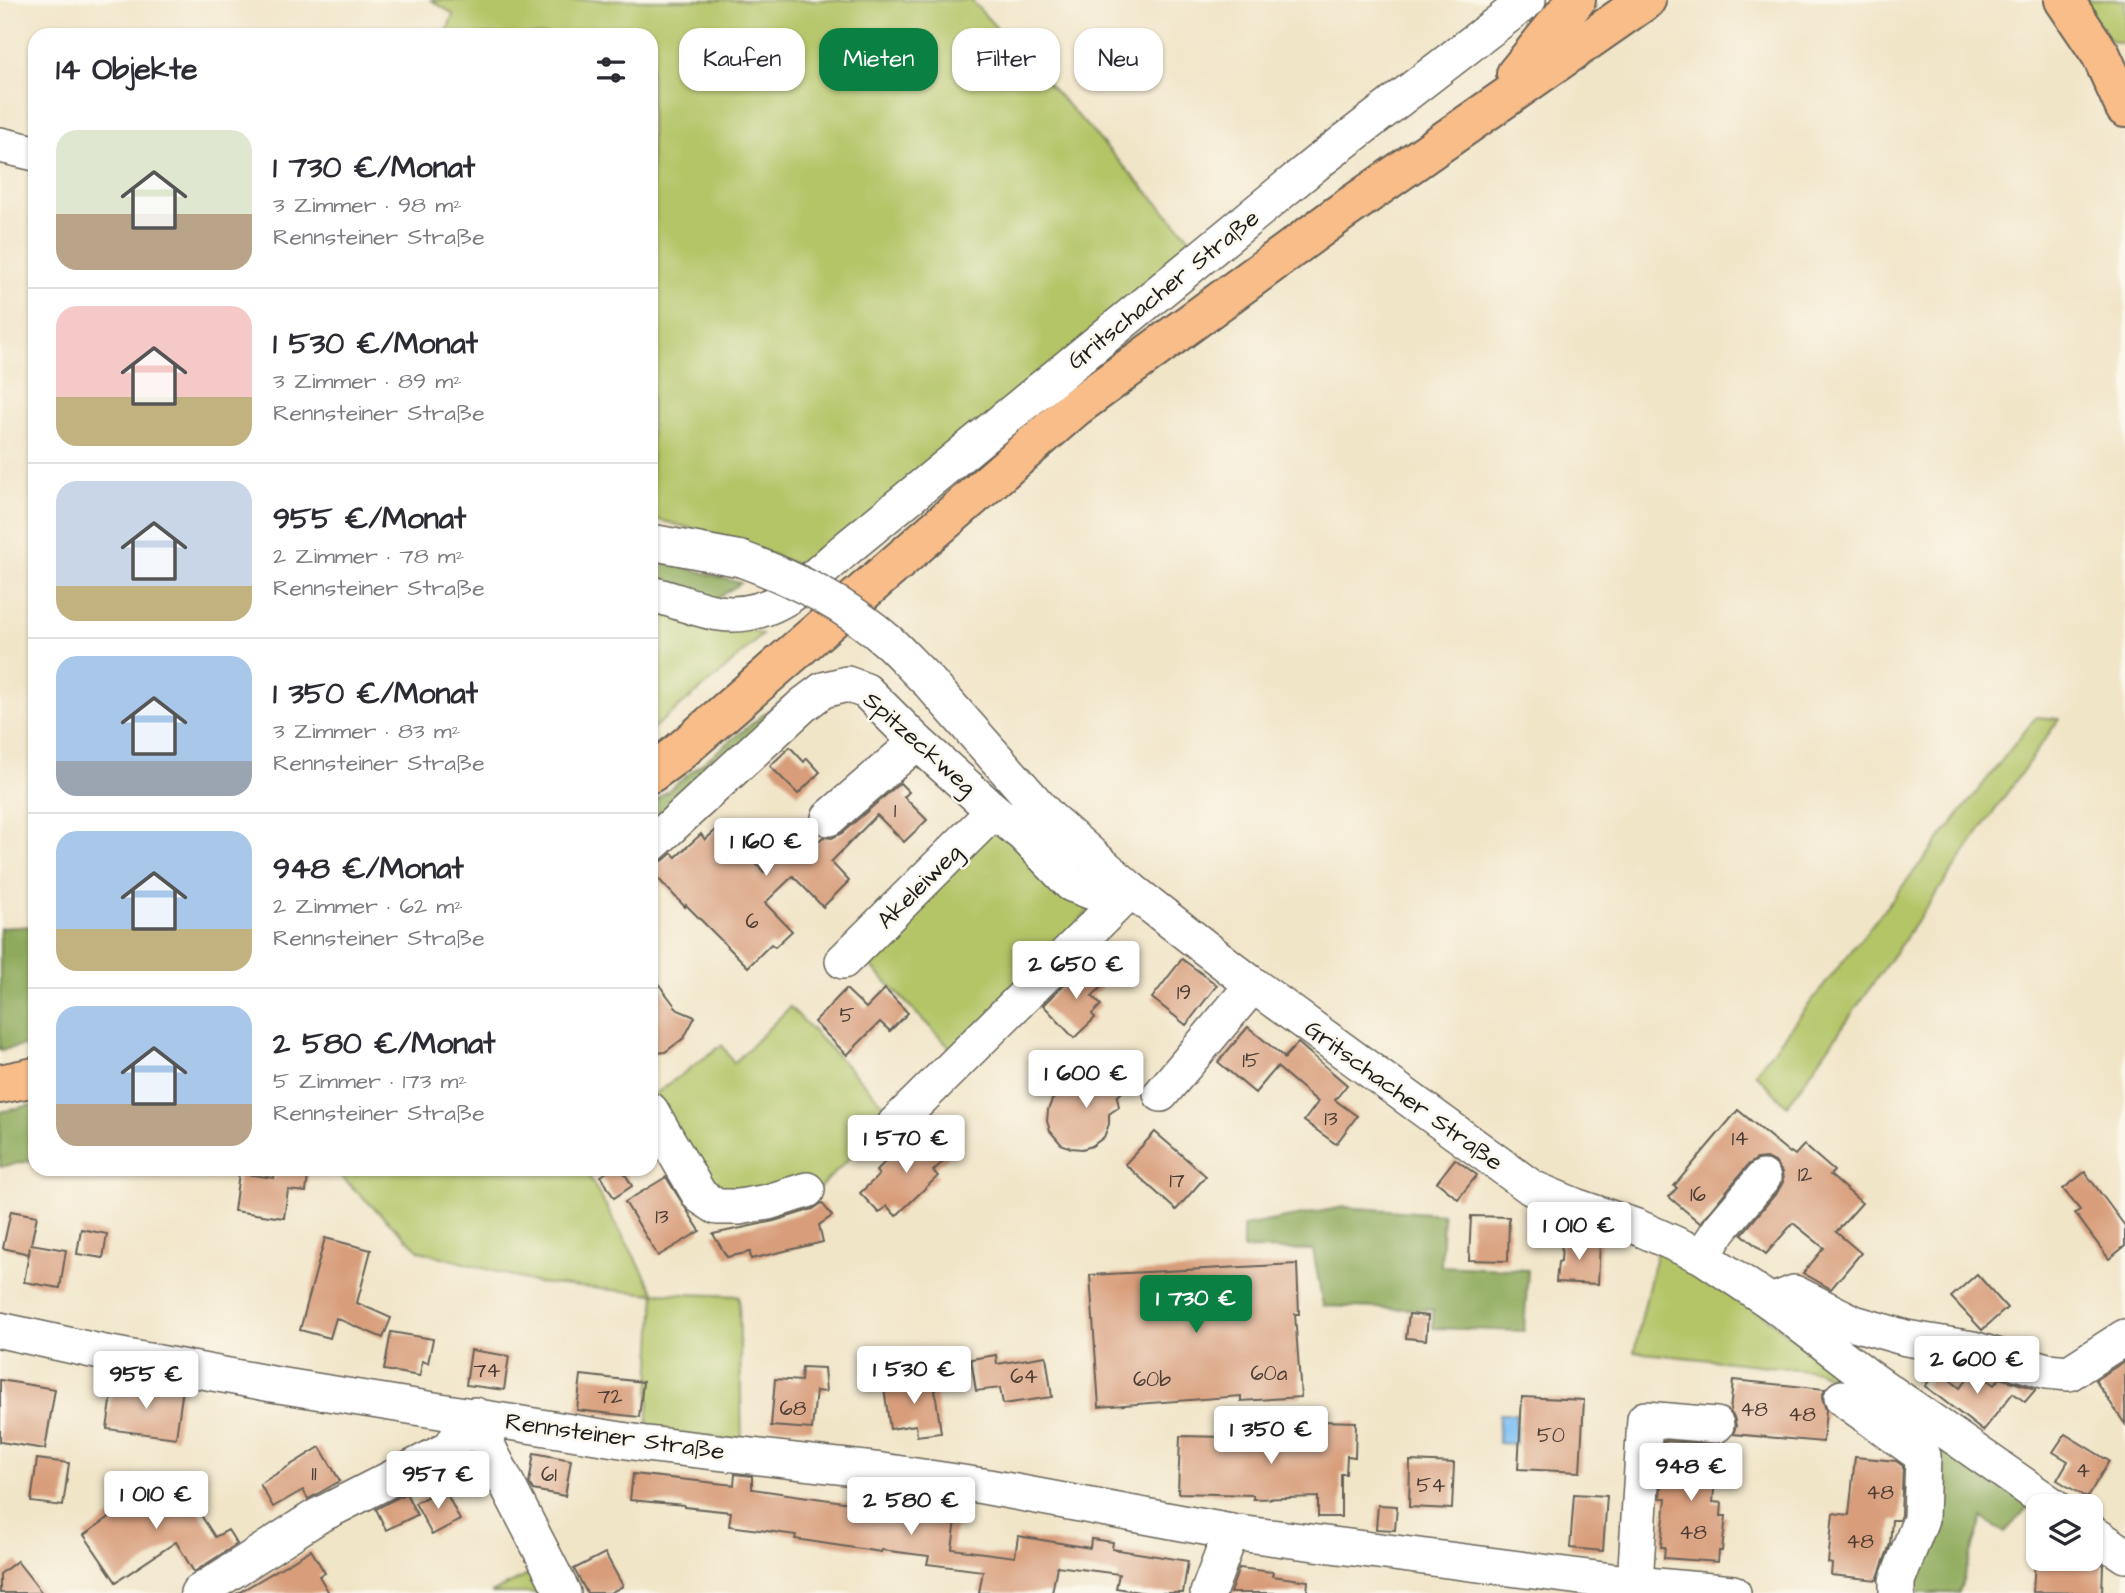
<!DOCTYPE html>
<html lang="de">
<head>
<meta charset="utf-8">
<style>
  body { margin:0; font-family:"Architects Daughter",sans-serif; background:#f7f7f7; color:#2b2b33; height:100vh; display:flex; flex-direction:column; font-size:26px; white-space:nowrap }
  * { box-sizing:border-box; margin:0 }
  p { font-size:23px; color:#7c7c81 }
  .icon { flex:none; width:38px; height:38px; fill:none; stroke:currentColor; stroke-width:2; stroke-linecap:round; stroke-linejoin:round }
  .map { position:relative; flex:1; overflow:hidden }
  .sheet { position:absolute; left:28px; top:28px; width:630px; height:1148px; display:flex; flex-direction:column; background:#fff; border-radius:21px; box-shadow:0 2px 5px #0004 }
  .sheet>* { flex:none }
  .hud { position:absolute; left:679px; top:28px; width:665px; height:63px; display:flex; gap:14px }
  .controls { position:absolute; left:2026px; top:1494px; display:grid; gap:14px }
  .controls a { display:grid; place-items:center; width:77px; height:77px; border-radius:14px; background:#fff; box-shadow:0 2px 5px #0004; font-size:35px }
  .price { position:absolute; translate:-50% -60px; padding:0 16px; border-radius:7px; background:#fff; color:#222; font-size:23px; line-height:46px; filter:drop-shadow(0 2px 4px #0008) }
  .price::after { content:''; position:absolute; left:50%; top:42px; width:21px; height:16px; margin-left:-10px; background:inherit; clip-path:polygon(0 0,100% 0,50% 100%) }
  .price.selected { background:#0b8043; color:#fff }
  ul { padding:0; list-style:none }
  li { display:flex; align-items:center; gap:21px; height:175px; padding:0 28px }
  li+li { border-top:2px solid #e1e1e2 }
  li span { display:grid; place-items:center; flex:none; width:196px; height:140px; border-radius:21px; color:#555 }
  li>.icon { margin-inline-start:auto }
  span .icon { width:84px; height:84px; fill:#fffc; stroke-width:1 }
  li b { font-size:30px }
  h2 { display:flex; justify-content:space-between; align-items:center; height:84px; padding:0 28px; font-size:30px }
  .tag { padding:0 24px; border-radius:21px; background:#fff; box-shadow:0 2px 5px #0004; font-size:24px; line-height:63px }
  .tag.selected { background:#0b8043; color:#fff }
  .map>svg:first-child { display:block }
  .green { fill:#b4c568; stroke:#687042; stroke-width:2 }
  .forest { fill:#8faa5c; stroke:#56633c; stroke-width:2 }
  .water { fill:#7cbef1; stroke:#4c6d86; stroke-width:2 }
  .building { fill:#d89e7c }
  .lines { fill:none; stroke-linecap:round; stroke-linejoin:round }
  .minor-casing { stroke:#676258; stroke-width:38 }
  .major-casing { stroke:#676258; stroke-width:42 }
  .minor { stroke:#fff; stroke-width:35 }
  .major { stroke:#f8bd89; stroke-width:38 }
  .minor-bridge-casing { stroke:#676258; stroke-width:38; stroke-linecap:butt }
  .minor-bridge { stroke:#fff; stroke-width:35 }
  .labels { text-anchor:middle; stroke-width:5; stroke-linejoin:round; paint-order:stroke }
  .number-label { font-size:21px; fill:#4b3c34 }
  .street-label { font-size:24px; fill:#1c1c1c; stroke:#fbf7ec }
</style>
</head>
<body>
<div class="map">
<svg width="2125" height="1593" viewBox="0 0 2125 1593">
  <rect width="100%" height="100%" fill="#fbf7ec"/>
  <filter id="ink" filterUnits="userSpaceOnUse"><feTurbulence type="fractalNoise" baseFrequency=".0143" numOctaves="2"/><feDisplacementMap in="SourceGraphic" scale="14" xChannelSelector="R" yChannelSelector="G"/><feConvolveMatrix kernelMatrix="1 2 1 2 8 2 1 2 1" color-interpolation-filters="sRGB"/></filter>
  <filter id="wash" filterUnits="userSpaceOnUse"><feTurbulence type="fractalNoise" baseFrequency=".00686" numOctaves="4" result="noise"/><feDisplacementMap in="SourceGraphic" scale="28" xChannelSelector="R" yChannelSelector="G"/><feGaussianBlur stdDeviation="1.57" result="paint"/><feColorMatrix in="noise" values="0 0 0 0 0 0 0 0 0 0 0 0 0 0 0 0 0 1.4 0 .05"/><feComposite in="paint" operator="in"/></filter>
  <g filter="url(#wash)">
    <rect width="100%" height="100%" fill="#f1e5c8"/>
    <!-- green -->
    <g class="green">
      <polygon points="431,0 971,0 1200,249 807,569 736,540 651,518 651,35 446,35 453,14"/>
      <path d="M2077,0H2125V43C2106,48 2087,13 2077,0Z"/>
      <polygon points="651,606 745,627 762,635 721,673 651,730"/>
      <polygon points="2036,717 2059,719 1787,1106 1755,1073"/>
      <polygon points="993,828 1097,902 956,1054 861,956"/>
      <polygon points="790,1007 894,1115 816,1191 712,1190 651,1097 722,1045 734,1063"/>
      <polygon points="333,1169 585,1169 655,1293 739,1296 742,1442 647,1432 655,1294 537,1283 420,1251"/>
      <polygon points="1657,1250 1700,1264 1929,1447 1834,1379 1817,1371 1634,1352"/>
      <polygon points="538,1570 551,1593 491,1593"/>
    </g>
    <!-- forest -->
    <g class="forest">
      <polygon points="651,558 741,583 716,599 651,580"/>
      <polygon points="783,699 787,708 651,833 651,804"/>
      <polygon points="35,926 35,1044 0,1050 0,928"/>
      <polygon points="35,1104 35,1160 0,1167 0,1112"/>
      <polygon points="1344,1207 1443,1214 1441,1266 1528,1270 1524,1331 1433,1328 1433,1310 1323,1306 1313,1250 1243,1249 1243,1226"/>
      <polygon points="1936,1438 2029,1506 2005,1532 1982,1518 1959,1593 1906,1593"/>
    </g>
    <!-- water -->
    <polygon class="water" points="1499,1414 1516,1414 1516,1444 1498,1443"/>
    <g id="blocks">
      <!-- building -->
      <g class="building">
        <polygon points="790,747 804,762 807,758 820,772 798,794 770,766"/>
        <polygon points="900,783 909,792 904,797 927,820 904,842 877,815 831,862 849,881 823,907 793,876 765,903 792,931 775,947 771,944 748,967 686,905 685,907 651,871 653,865 664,860 672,853 676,857 701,834 705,840 720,826 764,872 788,849 799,860 823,837 832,838 842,833"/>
        <polygon points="1182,959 1217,985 1186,1025 1152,998"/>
        <polygon points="1085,964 1104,985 1092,996 1101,1005 1092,1014 1095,1018 1074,1038 1043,1005"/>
        <polygon points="651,974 678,1010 695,1017 684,1038 665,1052 651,1054"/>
        <polygon points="846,989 866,1008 885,989 908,1013 890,1031 880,1022 847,1055 814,1022"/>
        <polygon points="1248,1027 1285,1058 1283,1059 1298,1043 1347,1085 1335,1100 1357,1116 1336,1144 1304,1121 1318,1102 1277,1067 1255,1093 1218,1062"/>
        <polygon points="1107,1068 1116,1068 1132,1082 1117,1097 1119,1107 1109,1114 1109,1124 1104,1137 1092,1146 1082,1149 1071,1148 1061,1144 1050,1131 1047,1121 1048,1110 1052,1100 1070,1083 1079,1082 1098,1086"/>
        <polygon points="1738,1110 1790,1153 1791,1152 1795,1155 1804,1145 1834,1171 1830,1175 1862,1203 1836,1232 1861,1253 1831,1289 1803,1273 1824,1248 1793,1223 1766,1254 1742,1234 1778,1191 1783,1182 1782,1172 1775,1162 1766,1158 1757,1159 1748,1165 1700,1223 1669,1197 1677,1188 1674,1186"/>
        <polygon points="933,1131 953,1152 933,1171 938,1176 896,1216 887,1206 879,1213 860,1193 879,1175 876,1171 897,1150 905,1158"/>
        <polygon points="1155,1132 1206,1176 1176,1210 1125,1164"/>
        <polygon points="1455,1159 1477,1175 1458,1199 1437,1182"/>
        <polygon points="276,1169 309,1169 306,1192 288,1190 284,1218 234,1211 239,1173 274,1178"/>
        <polygon points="612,1169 622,1169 632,1186 614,1198 601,1176"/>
        <polygon points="2085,1172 2125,1226 2125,1246 2109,1259 2075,1213 2080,1210 2063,1189"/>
        <polygon points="666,1177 700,1231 658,1256 625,1202"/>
        <polygon points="822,1203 832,1216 819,1225 823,1242 751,1259 750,1252 727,1257 713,1234 774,1221 813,1209"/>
        <polygon points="11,1211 37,1216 31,1244 66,1250 60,1288 24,1282 30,1247 29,1254 3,1248"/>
        <polygon points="1471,1216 1509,1217 1508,1261 1469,1260"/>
        <polygon points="81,1229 107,1234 103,1258 77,1254"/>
        <polygon points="325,1238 371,1250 357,1303 391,1318 383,1338 336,1318 330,1338 300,1330"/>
        <polygon points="1562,1240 1600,1242 1598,1284 1556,1282 1558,1262 1561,1261"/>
        <polygon points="1297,1264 1299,1314 1295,1314 1301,1397 1241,1401 1241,1396 1099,1407 1090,1275"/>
        <polygon points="1977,1274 2007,1308 1982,1330 1951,1297"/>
        <polygon points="1409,1314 1428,1316 1426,1340 1406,1338"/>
        <polygon points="391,1332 433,1339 428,1363 422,1361 420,1376 384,1370"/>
        <polygon points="471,1350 509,1356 504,1390 466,1385"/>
        <polygon points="996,1355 997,1364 1046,1356 1052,1397 1003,1404 1000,1388 976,1391 971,1359"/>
        <polygon points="2125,1361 2125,1424 2095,1380"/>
        <polygon points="802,1367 824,1368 826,1392 816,1391 812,1429 771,1426 775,1379 801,1381"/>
        <polygon points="1938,1370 1960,1388 1974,1370 1994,1385 2000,1378 2036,1389 2025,1402 2013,1393 1983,1431 1925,1386"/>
        <polygon points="581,1375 643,1382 639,1417 577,1410"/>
        <polygon points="933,1376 941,1433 917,1436 916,1425 890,1429 884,1388 910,1384 909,1380"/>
        <polygon points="0,1380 55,1389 45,1449 0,1442"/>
        <polygon points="1733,1380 1825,1389 1822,1397 1826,1410 1823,1442 1733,1434 1736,1426 1734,1417 1730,1412"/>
        <polygon points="162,1384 183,1388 176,1438 107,1429 113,1388 146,1392 147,1386 161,1388"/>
        <polygon points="1522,1397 1584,1400 1580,1472 1518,1469"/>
        <polygon points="1320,1421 1356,1422 1355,1457 1347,1456 1346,1474 1341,1474 1341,1517 1318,1517 1318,1497 1253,1499 1253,1495 1178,1493 1180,1436 1227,1437 1227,1439 1319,1436"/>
        <polygon points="2065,1434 2109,1461 2087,1498 2057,1480 2068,1461 2053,1452"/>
        <polygon points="1664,1441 1718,1444 1713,1502 1722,1503 1721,1516 1726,1516 1722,1551 1719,1551 1718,1562 1664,1558 1665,1547 1661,1547 1666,1498 1660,1498"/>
        <polygon points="320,1447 340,1481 308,1499 303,1490 273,1507 260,1484"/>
        <polygon points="534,1453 571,1460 565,1496 533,1490 529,1483"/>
        <polygon points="1855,1457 1896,1461 1903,1466 1901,1515 1899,1520 1892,1520 1890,1544 1877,1580 1831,1575 1832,1564 1828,1563 1833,1513 1849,1515"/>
        <polygon points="37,1459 69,1463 63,1506 31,1502"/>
        <polygon points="1410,1461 1454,1463 1452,1509 1409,1507"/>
        <polygon points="633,1474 734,1485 735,1474 752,1476 752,1489 879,1507 879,1510 956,1521 952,1549 1015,1557 1018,1536 1090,1548 1091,1539 1113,1542 1112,1549 1188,1561 1183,1593 1145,1593 1116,1588 1119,1574 1057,1566 1052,1593 979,1593 983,1571 927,1564 929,1556 881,1550 881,1552 795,1539 796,1535 729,1526 731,1512 684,1507 684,1505 630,1500"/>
        <polygon points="159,1477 169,1491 181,1484 215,1537 228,1530 237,1544 194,1572 176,1542 116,1582 84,1535 115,1513 112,1513 126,1503 124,1500"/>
        <polygon points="444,1488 460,1520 432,1535 415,1503"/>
        <polygon points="406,1493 417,1515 386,1530 376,1509"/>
        <polygon points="1574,1494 1607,1496 1603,1551 1570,1548"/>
        <polygon points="1378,1505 1397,1506 1395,1530 1376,1529"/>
        <polygon points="311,1550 325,1573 319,1576 329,1593 238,1593"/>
        <polygon points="605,1553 623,1586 610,1593 587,1593 574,1569"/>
        <polygon points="2035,1559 2098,1561 2103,1565 2102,1593 2033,1592"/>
        <polygon points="17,1561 42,1593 0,1593 0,1574"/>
        <polygon points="1239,1568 1273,1572 1272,1576 1308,1581 1307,1593 1230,1593"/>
      </g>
    </g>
  </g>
  <g filter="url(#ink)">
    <use href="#blocks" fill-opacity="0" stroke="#676258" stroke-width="2"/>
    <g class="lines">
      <defs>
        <g id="minor">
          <polyline points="0,145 35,153"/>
          <polyline points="651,542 741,559"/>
          <path d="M651,594C674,599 696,610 719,613C773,621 809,581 846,549L1319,161L1528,0"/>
          <polyline points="928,681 1049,818 1131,890 1253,985 1532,1188 1575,1206 1637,1227 1702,1256 1771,1302 1867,1376 2055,1507"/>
          <polyline points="829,818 917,742"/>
          <polyline points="651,845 803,705 823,690 847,684 866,691 917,742 994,811 1023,834 1071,884 1092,892 1131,890"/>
          <polyline points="843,961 994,811"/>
          <polyline points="1161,1094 1253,985"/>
          <polyline points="651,1111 700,1196 717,1207 739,1207 768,1202 807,1190"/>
          <polyline points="895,1124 1131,890"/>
          <polyline points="1702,1256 1720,1229 1763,1178"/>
          <polyline points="1771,1302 1794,1293 1854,1323 1906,1338 1973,1349 2047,1371 2069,1373 2125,1337"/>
          <polyline points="0,1330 105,1353 272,1384 646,1444 882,1471 983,1486 1231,1532 1635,1584 1733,1593"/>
          <polyline points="1842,1398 1923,1456 1921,1519 1897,1581 1897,1593"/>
          <polyline points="2091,1532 2125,1555"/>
          <polyline points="1635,1584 1645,1419 1716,1425"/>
          <polyline points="198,1593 316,1517 449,1449 475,1415 490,1451 563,1593"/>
          <polyline points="1208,1593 1231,1532"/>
        </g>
        <g id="major">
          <polyline points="2064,0 2101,55 2125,108"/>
          <polyline points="1516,74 1576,0"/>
          <polyline points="651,773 677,754 1076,407 1339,214 1646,0"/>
          <polyline points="0,1084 35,1077"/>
        </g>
      </defs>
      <!-- minor casing -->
      <use href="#minor" class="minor-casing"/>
      <!-- major casing -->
      <use href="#major" class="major-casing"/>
      <!-- minor -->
      <use href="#minor" class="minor"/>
      <!-- major -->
      <use href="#major" class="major"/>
      <defs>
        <path id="minor-bridge" d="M741,559C796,579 846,604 890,643C903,655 915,669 928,681"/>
      </defs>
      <!-- minor-bridge casing -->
      <use href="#minor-bridge" class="minor-bridge-casing"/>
      <!-- minor-bridge -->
      <use href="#minor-bridge" class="minor-bridge"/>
    </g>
  </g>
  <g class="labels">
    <!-- number labels -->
    <g class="number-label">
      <text x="895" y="817">1</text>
      <text x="752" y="928">6</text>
      <text x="1184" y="999">19</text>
      <text x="847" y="1022">5</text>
      <text x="1251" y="1067">15</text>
      <text x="1331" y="1125">13</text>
      <text x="1740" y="1145">14</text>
      <text x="1805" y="1181">12</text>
      <text x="1177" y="1187">17</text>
      <text x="1698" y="1201">16</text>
      <text x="662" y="1223">13</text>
      <text x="487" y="1377">74</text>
      <text x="1269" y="1380">60a</text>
      <text x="1024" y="1383">64</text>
      <text x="1152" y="1386">60b</text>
      <text x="610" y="1403">72</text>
      <text x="793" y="1415">68</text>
      <text x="1754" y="1416">48</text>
      <text x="1802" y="1421">48</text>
      <text x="1551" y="1442">50</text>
      <text x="2083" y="1477">4</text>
      <text x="314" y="1480">11</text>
      <text x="549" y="1481">61</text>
      <text x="1431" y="1492">54</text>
      <text x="1880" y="1499">48</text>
      <text x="1693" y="1539">48</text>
      <text x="1860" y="1548">48</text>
    </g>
    <!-- street labels -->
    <g class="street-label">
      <text transform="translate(1163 289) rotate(-39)" y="8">Gritschacher Straße</text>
      <text transform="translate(920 743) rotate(42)" y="8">Spitzeckweg</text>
      <text transform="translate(919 886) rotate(-45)" y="8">Akeleiweg</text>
      <text transform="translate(1404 1095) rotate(36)" y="8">Gritschacher Straße</text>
      <text transform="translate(615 1436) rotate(8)" y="8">Rennsteiner Straße</text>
    </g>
  </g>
</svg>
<div class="controls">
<a><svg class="icon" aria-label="layers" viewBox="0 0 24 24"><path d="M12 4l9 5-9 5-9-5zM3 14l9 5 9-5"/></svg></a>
</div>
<b class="price" style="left:766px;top:878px">1 160 €</b>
<b class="price" style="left:1076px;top:1001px">2 650 €</b>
<b class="price" style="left:1086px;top:1110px">1 600 €</b>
<b class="price" style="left:906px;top:1175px">1 570 €</b>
<b class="price" style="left:1579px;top:1262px">1 010 €</b>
<b class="price selected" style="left:1196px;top:1335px">1 730 €</b>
<b class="price" style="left:1977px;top:1396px">2 600 €</b>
<b class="price" style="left:914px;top:1406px">1 530 €</b>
<b class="price" style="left:146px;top:1411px">955 €</b>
<b class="price" style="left:1271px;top:1466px">1 350 €</b>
<b class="price" style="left:1691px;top:1503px">948 €</b>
<b class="price" style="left:438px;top:1511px">957 €</b>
<b class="price" style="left:156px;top:1531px">1 010 €</b>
<b class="price" style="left:911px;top:1537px">2 580 €</b>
<div class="hud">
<a class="tag">Kaufen</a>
<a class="tag selected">Mieten</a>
<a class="tag">Filter</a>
<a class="tag">Neu</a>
</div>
<section class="sheet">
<h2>14 Objekte<svg class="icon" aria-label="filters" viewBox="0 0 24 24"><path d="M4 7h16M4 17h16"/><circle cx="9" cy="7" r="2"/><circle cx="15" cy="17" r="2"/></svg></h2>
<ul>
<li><span style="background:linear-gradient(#dfe7d0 60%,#b9a48a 0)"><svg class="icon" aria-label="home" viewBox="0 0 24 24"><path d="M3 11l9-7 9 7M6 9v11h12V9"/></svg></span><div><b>1 730 €/Monat</b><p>3 Zimmer · 98 m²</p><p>Rennsteiner Straße</p></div></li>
<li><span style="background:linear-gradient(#f6c9c9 65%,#c2b280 0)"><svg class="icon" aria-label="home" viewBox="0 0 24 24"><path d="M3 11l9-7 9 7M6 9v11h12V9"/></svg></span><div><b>1 530 €/Monat</b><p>3 Zimmer · 89 m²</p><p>Rennsteiner Straße</p></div></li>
<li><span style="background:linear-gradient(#c9d6e8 75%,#c2b280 0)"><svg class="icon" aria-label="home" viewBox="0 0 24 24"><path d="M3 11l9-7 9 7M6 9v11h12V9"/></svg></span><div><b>955 €/Monat</b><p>2 Zimmer · 78 m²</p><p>Rennsteiner Straße</p></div></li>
<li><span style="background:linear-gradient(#a9c7e8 75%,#9aa5b1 0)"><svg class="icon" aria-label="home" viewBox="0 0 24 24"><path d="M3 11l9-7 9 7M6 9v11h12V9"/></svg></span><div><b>1 350 €/Monat</b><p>3 Zimmer · 83 m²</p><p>Rennsteiner Straße</p></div></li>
<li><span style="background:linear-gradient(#a9c7e8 70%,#c2b280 0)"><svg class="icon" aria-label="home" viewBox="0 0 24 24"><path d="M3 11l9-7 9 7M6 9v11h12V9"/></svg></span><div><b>948 €/Monat</b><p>2 Zimmer · 62 m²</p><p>Rennsteiner Straße</p></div></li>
<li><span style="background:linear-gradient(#a9c7e8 70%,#b9a48a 0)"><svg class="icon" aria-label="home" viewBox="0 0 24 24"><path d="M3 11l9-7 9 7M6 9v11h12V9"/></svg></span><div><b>2 580 €/Monat</b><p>5 Zimmer · 173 m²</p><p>Rennsteiner Straße</p></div></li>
</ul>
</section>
</div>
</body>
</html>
